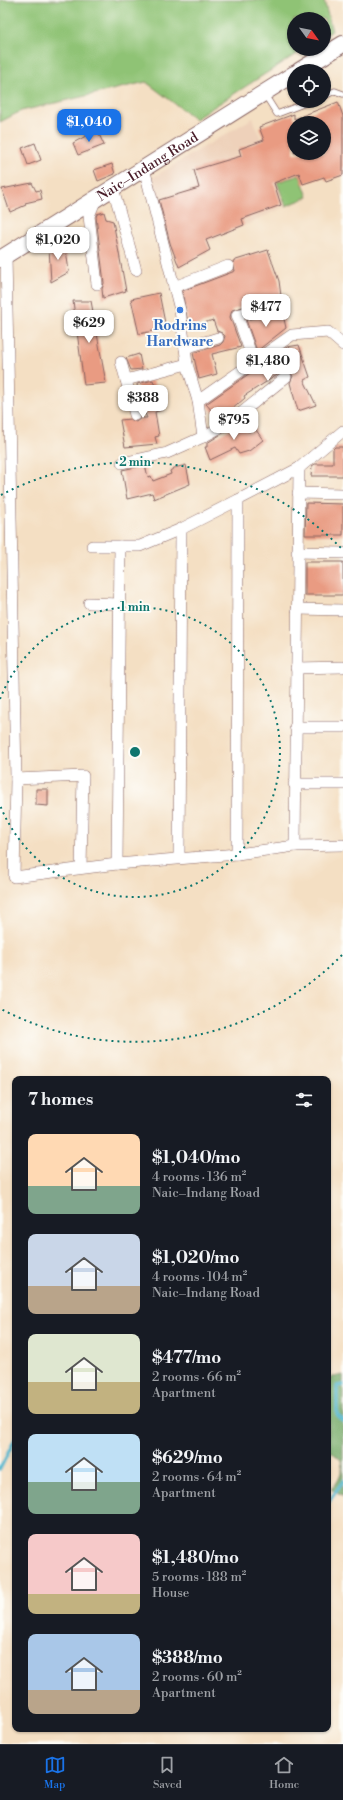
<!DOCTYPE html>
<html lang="en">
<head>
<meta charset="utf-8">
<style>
  body { margin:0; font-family:"Libre Bodoni",serif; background:#20242c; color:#f1f3f6; height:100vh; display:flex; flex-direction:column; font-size:15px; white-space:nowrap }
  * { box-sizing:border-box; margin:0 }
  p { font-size:13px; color:#9ea1a6 }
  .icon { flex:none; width:22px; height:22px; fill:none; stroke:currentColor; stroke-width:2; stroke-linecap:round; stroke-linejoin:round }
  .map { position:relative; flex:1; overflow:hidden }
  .sheet { position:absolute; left:12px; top:1076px; width:319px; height:656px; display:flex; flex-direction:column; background:#171b24; border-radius:8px; box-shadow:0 1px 3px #0004 }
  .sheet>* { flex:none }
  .needle { width:26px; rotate:123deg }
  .tools { position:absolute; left:287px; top:12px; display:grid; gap:8px }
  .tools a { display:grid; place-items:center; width:44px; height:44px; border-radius:50%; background:#171b24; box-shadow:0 1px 3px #0004; font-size:20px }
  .price { position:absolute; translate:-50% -34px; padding:0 9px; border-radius:8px; background:#fff; color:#222; font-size:13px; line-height:26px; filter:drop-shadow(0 1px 2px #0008) }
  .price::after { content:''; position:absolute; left:50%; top:24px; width:12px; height:9px; margin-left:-6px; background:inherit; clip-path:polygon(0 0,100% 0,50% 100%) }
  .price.on { background:#1a73e8; color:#fff }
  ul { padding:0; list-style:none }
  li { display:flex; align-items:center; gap:12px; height:100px; padding:0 16px }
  li span { display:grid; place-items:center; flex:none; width:112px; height:80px; border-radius:8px; color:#555 }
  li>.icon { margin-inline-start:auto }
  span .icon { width:48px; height:48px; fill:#fffc; stroke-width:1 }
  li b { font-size:17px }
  h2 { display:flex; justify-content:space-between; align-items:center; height:48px; padding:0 16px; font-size:17px }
  .tabs { display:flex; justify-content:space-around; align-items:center; height:56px; border-top:1px solid #363941; background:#171b24; font-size:11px; color:#9ea1a6 }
  .tabs a { display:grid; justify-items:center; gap:2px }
  .tabs .on { color:#1a73e8 }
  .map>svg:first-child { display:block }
  .built { fill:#eed1ba }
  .green { fill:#8fc374; stroke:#6c7150 }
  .forest { fill:#73a966; stroke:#5e6448 }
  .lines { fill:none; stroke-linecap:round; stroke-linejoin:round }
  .stream { stroke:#4cb3cb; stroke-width:3.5 }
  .building { fill:#e99b82; fill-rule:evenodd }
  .service-casing { stroke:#866260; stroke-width:7 }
  .minor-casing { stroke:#866260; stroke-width:12 }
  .secondary-casing { stroke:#866260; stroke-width:18 }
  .service { stroke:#fff; stroke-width:5.5 }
  .minor { stroke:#fff; stroke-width:11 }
  .secondary { stroke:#fff; stroke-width:16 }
  .ring { fill:none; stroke:#0f766e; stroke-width:2; stroke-dasharray:2 4 }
  .shop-dot { fill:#3f7fe0; stroke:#fdfcf7; stroke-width:1.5 }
  .labels { text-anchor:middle; stroke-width:3.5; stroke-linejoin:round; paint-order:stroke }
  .street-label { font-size:14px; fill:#4a1f2b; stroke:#fdfcf7 }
  .shop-label { font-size:14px; font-weight:bold; fill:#366cbe; stroke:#fdfcf7 }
  .centre { fill:#0f766e; stroke:#fdfcf7; stroke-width:2 }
  .ring-label { font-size:12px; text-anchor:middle; font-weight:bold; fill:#0f766e; stroke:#fdfcf7; stroke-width:3.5; stroke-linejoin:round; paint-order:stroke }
</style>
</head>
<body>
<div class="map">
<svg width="343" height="1744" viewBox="0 0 343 1744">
  <rect width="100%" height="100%" fill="#fdfcf7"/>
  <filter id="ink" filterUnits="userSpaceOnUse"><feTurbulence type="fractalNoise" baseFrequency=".025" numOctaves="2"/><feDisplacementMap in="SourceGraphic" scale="8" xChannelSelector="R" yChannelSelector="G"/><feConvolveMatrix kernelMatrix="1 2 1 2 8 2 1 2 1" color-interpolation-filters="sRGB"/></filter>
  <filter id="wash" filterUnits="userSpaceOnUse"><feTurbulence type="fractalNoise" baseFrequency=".012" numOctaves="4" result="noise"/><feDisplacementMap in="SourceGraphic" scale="16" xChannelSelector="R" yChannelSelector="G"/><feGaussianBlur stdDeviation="0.9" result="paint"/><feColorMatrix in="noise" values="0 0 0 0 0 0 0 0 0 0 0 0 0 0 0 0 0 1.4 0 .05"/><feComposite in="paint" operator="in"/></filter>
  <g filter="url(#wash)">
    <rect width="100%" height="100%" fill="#f4dfc3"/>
    <!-- built -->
    <polygon class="built" points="253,118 286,206 209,242 207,235 169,243 152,178"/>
    <!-- green -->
    <g class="green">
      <polygon points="0,0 324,0 332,31 324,36 324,19 294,19 294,49 304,49 195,119 146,82 21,111 0,122"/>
      <polygon points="300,175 308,197 286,206 277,182"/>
    </g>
    <!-- forest -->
    <path class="forest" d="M343,1375V1497L331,1489C340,1480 343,1473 341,1460L328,1449V1378Z"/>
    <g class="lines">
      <!-- stream -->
      <g class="stream">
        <polyline points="343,1385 337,1386 337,1414 343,1421"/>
        <polyline points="0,1469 15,1439"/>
        <polyline points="328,1503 343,1481"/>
      </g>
    </g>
    <g id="blocks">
      <!-- building -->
      <g class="building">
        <path d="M338,102L343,116V175L326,181L324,177L303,184L299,173L274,183L281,205L242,219L244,225L206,240L210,250L179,267L170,243L159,200L199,188L194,170L241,156L239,149L264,140L259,127L294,114V119ZM294,123H324V153H294Z"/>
        <polygon points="97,130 104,145 78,155 73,143"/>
        <polygon points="35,143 41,160 28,165 22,148"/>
        <polygon points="112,164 115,174 98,181 94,170"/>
        <polygon points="32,183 36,191 40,190 42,199 25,203 26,205 10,212 2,189"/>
        <polygon points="104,212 106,219 113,221 126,291 103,298 102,289 104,283 96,217 97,214"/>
        <polygon points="65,242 69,272 51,282 49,248"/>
        <polygon points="268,250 279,281 281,296 232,310 230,317 241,347 212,354 217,374 199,379 193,353 220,345 223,342 225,336 222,333 217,331 213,320 189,328 182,291 235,271 233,261"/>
        <polygon points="159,293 166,328 139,334 131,299"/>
        <polygon points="73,301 91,301 106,383 84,385"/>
        <polygon points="282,310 286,328 257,351 246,320"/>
        <polygon points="299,345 310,377 304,380 316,405 298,411 290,383 293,376 289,371 285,370 244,396 245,398 230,411 231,412 220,420 206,404 287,347"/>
        <polygon points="139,354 142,369 131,370 126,358"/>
        <polygon points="153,380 162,410 155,412 159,436 155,437 157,444 125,447 120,420 130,419 136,422 141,418 147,418 139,400 137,384"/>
        <polygon points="241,422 249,432 254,427 263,440 249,451 239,454 235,448 210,460 205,447 207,447 207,443"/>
        <polygon points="335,447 343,447 343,476 311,476 312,466 315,464 333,464 333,449"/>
        <polygon points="145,465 148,477 151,476 153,481 171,474 170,471 174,468 186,465 190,484 154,499 152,493 127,499 122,470"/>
        <polygon points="306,503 343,504 343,535 305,535"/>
        <rect x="305" y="562" width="38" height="33"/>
        <polygon points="36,789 48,789 48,806 36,805"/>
      </g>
    </g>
  </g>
  <g filter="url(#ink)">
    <use href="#blocks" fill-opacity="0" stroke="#866260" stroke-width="1"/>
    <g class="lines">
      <defs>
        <g id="service">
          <polyline points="265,95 277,114 311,101"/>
          <polyline points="324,96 335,91 343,94"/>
        </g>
        <g id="minor">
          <polyline points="113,188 136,270"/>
          <polyline points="96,199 89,216 97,284"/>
          <polyline points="6,255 16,779 14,877 117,864"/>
          <polyline points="174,287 228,266"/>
          <polyline points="185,348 218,338"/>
          <polyline points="121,362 126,380 187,364"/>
          <polyline points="254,362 237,315 281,303"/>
          <polyline points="126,380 135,415"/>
          <polyline points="198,401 292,335 328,332 343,345"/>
          <polyline points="203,437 230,422 286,377"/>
          <polyline points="122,463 167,453 203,437 198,401 187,364 180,310 144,168"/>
          <polyline points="298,493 343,494"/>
          <polyline points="238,500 299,468 343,431"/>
          <polyline points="181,529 238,500 237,854"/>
          <polyline points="92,546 140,546 181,529 179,858"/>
          <polyline points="120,546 117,864 237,854 295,846 343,845"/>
          <polyline points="297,552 343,553"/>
          <polyline points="89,603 120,604"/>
          <polyline points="297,609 343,610"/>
          <polyline points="296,668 343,667"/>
          <polyline points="295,727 343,727"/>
          <polyline points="16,779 83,776 81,868"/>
          <polyline points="294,784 343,784"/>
          <polyline points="295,846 299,468"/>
        </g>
        <g id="secondary">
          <polyline points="299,71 343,44"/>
          <path id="s1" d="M0,259L294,74"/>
        </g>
      </defs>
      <!-- service casing -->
      <use href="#service" class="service-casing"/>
      <!-- minor casing -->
      <use href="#minor" class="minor-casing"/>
      <!-- secondary casing -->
      <use href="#secondary" class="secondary-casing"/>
      <!-- service -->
      <use href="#service" class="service"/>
      <!-- minor -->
      <use href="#minor" class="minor"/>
      <!-- secondary -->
      <use href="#secondary" class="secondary"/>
    </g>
  </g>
  <!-- distance rings -->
  <g class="ring">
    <path d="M0 699A145 145 0 1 1 0 805"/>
    <path d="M342 955A290 290 0 0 1 1 1009M1 495A290 290 0 0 1 342 549"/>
  </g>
  <!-- markers -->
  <circle class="shop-dot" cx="180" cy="310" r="4"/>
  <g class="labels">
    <!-- street labels -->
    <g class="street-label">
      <text dy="5" stroke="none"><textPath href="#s1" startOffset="174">Naic–Indang Road</textPath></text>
    </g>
    <!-- shop labels -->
    <g class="shop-label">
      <text x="180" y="330">Rodrins<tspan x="180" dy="16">Hardware</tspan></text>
    </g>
  </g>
  <circle cx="135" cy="752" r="6" class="centre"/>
  <g class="ring-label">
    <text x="135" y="466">2 min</text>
    <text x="135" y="611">1 min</text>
  </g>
</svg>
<div class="tools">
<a><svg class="needle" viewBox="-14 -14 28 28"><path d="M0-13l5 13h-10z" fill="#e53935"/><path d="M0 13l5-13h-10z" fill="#9ea1a6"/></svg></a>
<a><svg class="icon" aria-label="locate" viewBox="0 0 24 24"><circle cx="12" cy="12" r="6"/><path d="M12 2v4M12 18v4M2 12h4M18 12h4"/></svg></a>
<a><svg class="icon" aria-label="layers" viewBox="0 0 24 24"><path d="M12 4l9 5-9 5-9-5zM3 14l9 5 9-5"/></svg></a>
</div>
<b class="price on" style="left:89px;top:143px">$1,040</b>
<b class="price" style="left:58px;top:261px">$1,020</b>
<b class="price" style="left:266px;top:328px">$477</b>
<b class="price" style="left:89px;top:344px">$629</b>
<b class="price" style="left:268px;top:382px">$1,480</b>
<b class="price" style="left:143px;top:419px">$388</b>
<b class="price" style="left:234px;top:441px">$795</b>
<section class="sheet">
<h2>7 homes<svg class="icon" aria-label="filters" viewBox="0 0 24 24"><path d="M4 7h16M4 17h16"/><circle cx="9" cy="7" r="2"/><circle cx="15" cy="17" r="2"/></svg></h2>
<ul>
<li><span style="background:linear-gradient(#ffd9b3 65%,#7fa58c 0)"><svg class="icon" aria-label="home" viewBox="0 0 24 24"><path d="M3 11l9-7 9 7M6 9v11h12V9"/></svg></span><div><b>$1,040/mo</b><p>4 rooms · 136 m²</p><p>Naic–Indang Road</p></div></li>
<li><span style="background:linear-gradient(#c9d6e8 65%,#b9a48a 0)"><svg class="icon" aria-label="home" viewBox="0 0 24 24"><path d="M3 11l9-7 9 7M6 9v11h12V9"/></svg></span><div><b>$1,020/mo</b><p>4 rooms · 104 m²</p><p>Naic–Indang Road</p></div></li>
<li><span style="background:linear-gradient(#dfe7d0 60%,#c2b280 0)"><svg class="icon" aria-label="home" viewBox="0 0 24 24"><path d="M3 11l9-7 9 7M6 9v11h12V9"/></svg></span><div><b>$477/mo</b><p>2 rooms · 66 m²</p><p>Apartment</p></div></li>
<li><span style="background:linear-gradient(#bfe0f5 60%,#7fa58c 0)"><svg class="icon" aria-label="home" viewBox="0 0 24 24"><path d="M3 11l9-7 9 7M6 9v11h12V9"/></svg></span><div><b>$629/mo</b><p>2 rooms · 64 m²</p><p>Apartment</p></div></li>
<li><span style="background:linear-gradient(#f6c9c9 75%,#c2b280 0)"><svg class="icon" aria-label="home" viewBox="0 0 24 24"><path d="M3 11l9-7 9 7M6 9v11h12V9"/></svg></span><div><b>$1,480/mo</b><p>5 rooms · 188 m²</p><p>House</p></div></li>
<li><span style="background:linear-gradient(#a9c7e8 70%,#b9a48a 0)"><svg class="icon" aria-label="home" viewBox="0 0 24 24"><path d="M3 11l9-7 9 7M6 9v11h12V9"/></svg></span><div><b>$388/mo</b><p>2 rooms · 60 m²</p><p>Apartment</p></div></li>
</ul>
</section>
</div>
<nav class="tabs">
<a class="on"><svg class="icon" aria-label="map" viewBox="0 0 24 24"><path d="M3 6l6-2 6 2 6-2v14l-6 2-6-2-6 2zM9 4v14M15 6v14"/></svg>Map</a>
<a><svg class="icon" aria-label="saved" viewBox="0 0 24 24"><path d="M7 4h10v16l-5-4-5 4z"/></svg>Saved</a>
<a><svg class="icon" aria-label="home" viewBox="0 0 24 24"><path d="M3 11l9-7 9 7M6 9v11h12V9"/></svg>Home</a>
</nav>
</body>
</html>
